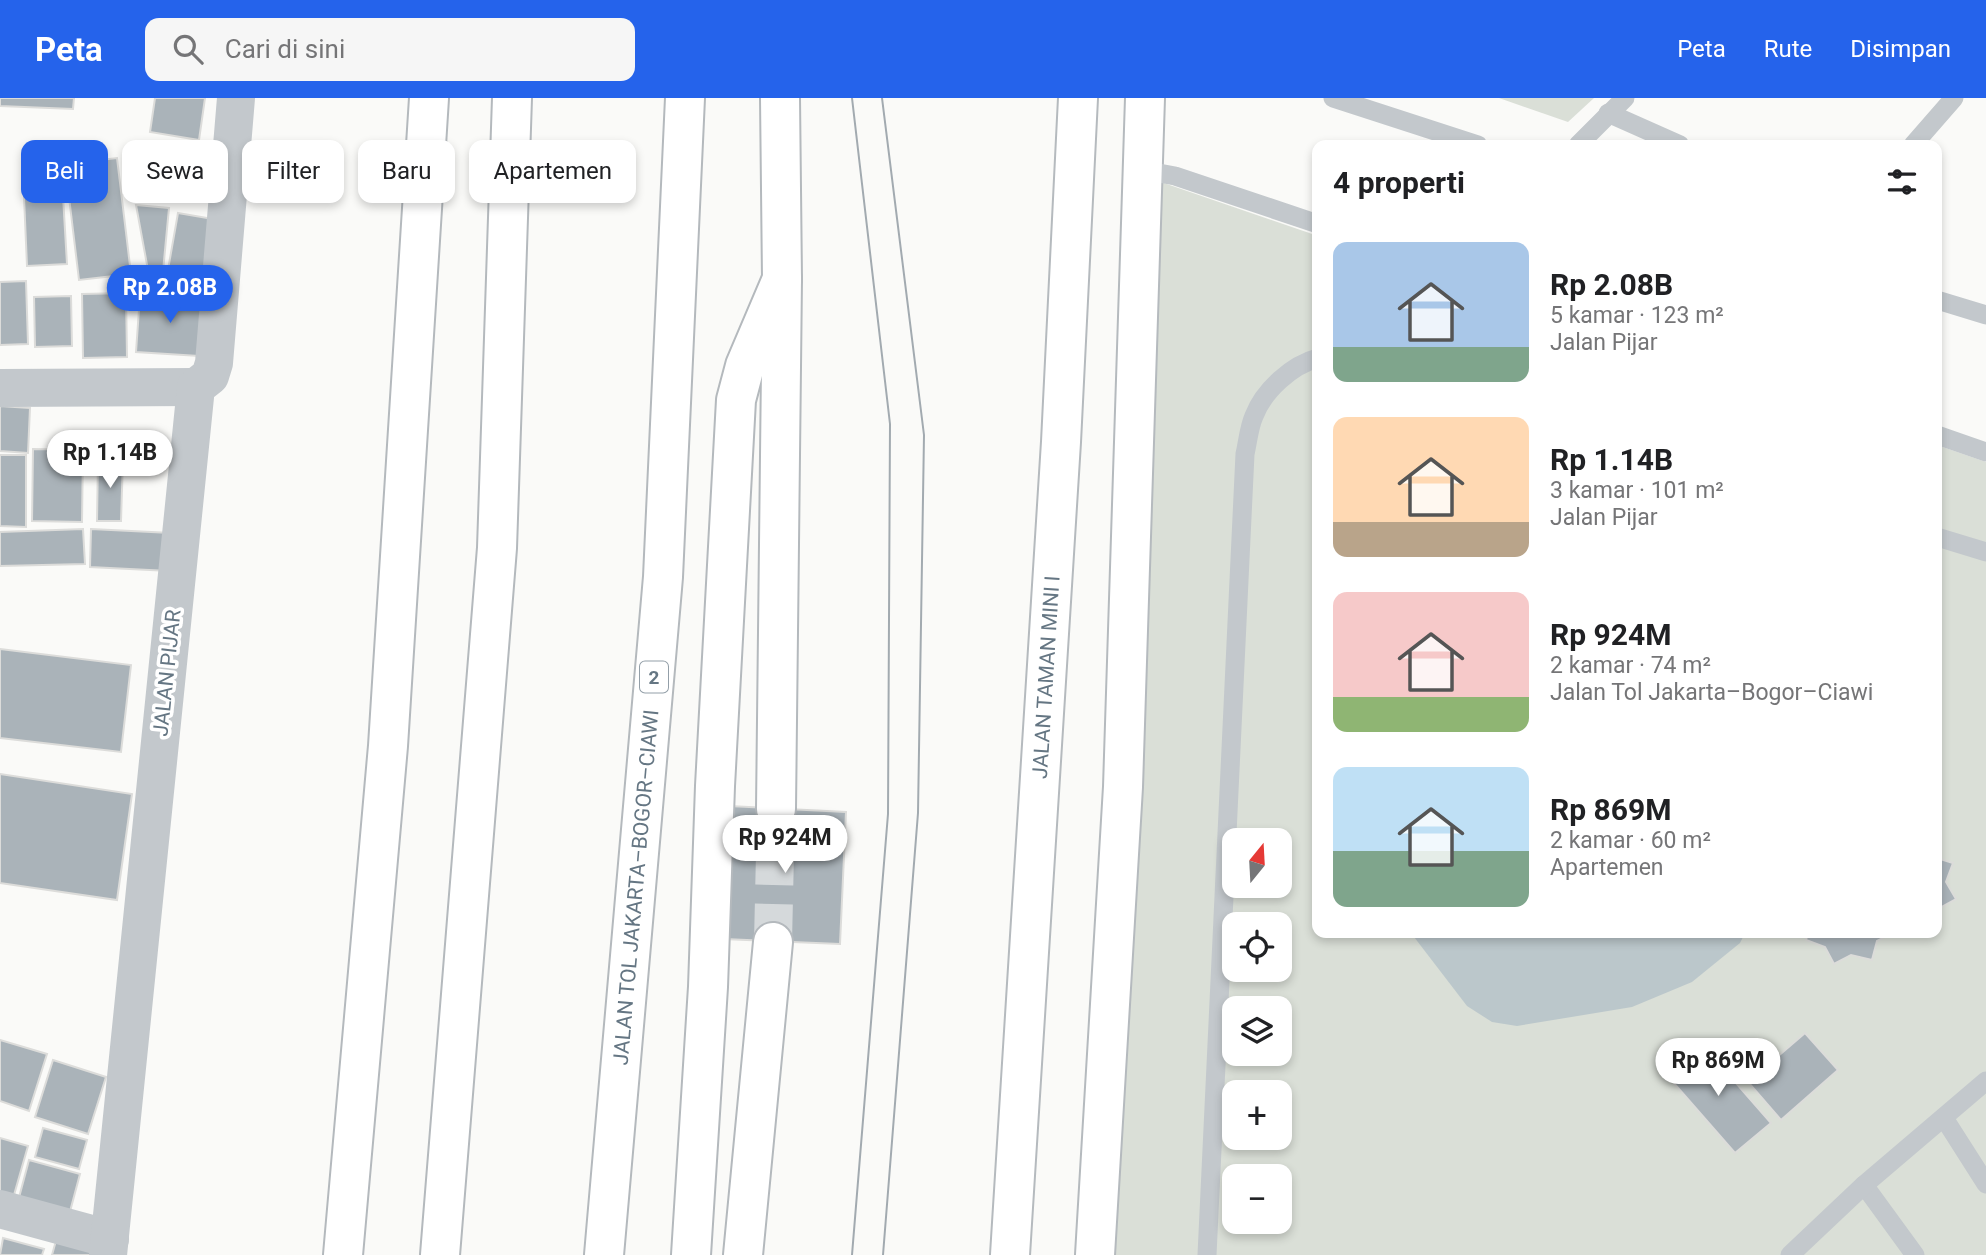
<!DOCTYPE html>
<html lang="id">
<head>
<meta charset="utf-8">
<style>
  body { margin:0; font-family:Roboto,sans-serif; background:#f6f6f6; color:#202124; height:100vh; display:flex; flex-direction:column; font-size:26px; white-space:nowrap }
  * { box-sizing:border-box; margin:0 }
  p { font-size:23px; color:#757577 }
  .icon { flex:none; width:38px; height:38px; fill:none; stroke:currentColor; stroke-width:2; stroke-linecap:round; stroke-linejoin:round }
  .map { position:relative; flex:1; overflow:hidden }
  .sheet { position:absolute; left:1312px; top:42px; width:630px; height:798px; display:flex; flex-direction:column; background:#fff; border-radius:14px; box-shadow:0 4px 10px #0003 }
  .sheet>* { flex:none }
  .top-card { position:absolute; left:21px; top:42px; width:665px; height:63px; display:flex; gap:14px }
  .needle { width:46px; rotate:18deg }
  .tools { position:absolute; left:1222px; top:730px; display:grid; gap:14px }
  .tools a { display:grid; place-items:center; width:70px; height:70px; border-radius:14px; background:#fff; box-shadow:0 4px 10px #0003; font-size:35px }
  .price { position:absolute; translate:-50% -60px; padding:0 16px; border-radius:24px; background:#fff; color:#222; font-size:23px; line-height:46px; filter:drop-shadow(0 2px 4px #0008) }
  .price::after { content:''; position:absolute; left:50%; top:42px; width:21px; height:16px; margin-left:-10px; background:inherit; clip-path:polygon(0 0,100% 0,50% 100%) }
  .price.on { background:#2563eb; color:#fff }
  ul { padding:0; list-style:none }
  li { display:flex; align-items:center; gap:21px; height:175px; padding:0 21px }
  li span { display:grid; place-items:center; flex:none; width:196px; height:140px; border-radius:14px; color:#555 }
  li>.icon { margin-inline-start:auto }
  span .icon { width:84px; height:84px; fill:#fffc; stroke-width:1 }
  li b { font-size:30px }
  h2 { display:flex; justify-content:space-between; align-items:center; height:84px; padding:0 21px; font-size:30px }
  .tag { padding:0 24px; border-radius:14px; background:#fff; box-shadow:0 4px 10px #0003; font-size:24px; line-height:63px }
  .tag.on { background:#2563eb; color:#fff }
  header { display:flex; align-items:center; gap:42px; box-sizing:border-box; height:98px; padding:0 35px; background:#2563eb; color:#fff }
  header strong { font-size:33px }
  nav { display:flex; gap:38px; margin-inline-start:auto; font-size:24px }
  .search { width:490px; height:63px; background:#f6f6f6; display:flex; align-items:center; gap:18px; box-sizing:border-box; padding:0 24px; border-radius:14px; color:#757577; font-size:26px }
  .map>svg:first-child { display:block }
  .green { fill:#dadfd7; fill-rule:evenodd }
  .water { fill:#bbc7cb }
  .building { fill:#aab3b9; stroke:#dcdcda; stroke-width:2 }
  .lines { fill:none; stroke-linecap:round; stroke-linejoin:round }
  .motorway-tunnel { stroke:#d5d9db; stroke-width:38; stroke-dasharray:38 19; stroke-linecap:butt }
  .primary-casing { stroke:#b5babe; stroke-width:42 }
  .motorway-casing { stroke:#b4b9bd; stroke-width:42 }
  .service { stroke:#c3c8cc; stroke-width:19 }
  .minor { stroke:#c3c8cc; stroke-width:38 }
  .primary { stroke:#fff; stroke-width:38 }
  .motorway { stroke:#fff; stroke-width:38 }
  .tram { stroke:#a2aab0; stroke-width:2 }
  .labels { text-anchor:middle; stroke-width:7; stroke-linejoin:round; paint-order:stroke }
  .shield { fill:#fff; stroke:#939fa8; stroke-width:2 }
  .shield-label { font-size:19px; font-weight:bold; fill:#657683 }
  .street-label { font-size:21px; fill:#657683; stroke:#fff }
</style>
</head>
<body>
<header>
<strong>Peta</strong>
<div class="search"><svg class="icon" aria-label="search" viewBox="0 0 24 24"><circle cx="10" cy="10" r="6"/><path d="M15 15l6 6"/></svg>Cari di sini</div>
<nav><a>Peta</a><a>Rute</a><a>Disimpan</a></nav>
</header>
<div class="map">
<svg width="1986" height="1157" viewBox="0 0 1986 1157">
  <rect width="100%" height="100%" fill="#fafaf8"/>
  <!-- green -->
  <g class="green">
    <polygon points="1499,0 1594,0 1568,24"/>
    <path d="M1158,83L1318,138V835H1937V347L1986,364V1157H1107ZM1234,742H1279V788H1234ZM1234,826H1279V872H1234ZM1234,910H1279V956H1234ZM1234,994H1279V1040H1234ZM1234,1078H1279V1124H1234Z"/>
  </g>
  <!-- water -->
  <polygon class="water" points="1411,835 1745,835 1740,845 1692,884 1632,909 1517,928 1492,924 1467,908"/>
  <!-- building -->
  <g class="building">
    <polygon points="0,0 74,0 73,11 0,8"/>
    <polygon points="155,0 205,0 199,42 150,34"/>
    <polygon points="127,47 228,55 224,104 124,96"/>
    <polygon points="117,60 131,176 79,182 65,66"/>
    <polygon points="63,98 67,166 27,168 24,99"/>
    <polygon points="136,107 169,110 162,184 150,183"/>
    <polygon points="178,115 219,122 208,189 166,183"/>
    <polygon points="26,183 28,246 0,247 0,184"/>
    <polygon points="126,195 127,259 83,260 82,196"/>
    <polygon points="140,197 203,200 199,258 136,254"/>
    <polygon points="71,198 72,248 35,249 34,199"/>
    <polygon points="0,308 30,310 28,355 0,353"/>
    <polygon points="33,351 83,352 82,424 32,423"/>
    <polygon points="0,357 26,357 26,429 0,428"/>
    <polygon points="98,360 123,361 121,423 97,423"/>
    <polygon points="83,431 85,466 0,468 0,434"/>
    <polygon points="91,431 171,435 169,473 90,469"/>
    <polygon points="0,551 131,567 121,654 0,640"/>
    <polygon points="0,676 132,696 117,802 0,785"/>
    <polygon points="729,708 846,714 840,846 724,841"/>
    <polygon points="1937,760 1953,765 1946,784 1956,801 1938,811 1937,815"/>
    <polygon points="1808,835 1893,835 1877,843 1872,862 1851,857 1834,866 1825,849 1806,842"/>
    <polygon points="1805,935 1838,972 1781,1022 1748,984"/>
    <polygon points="0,942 47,956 29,1013 0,1003"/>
    <polygon points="1701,945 1771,1025 1735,1055 1665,975"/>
    <polygon points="53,962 106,979 88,1036 35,1019"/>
    <polygon points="43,1030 87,1042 79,1071 35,1059"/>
    <polygon points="0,1040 28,1048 12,1104 0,1100"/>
    <polygon points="29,1062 80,1076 68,1121 17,1107"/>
    <polygon points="59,1132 104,1157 52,1157"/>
    <polygon points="3,1140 44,1151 42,1157 0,1157"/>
  </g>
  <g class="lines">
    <!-- motorway-tunnel -->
    <polyline class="motorway-tunnel" points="773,844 776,711"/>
    <defs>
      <g id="primary">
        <path id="s1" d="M1010,1157L1061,344L1078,0"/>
        <polyline points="1095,1157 1123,689 1145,0"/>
      </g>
      <g id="motorway">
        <polyline points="776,711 782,181 780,0"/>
        <polyline points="343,1157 388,648 429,0"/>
        <polyline points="440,1157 497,450 512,0"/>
        <path id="s2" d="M604,1157L663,479L685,0"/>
        <polyline points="691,1157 708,889 715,688 736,302 745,268 782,181"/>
        <polyline points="743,1157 773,844"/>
      </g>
    </defs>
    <!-- primary casing -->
    <use href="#primary" class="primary-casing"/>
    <!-- motorway casing -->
    <use href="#motorway" class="motorway-casing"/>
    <!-- service -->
    <g class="service">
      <polyline points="1333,0 1478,47"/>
      <polyline points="1608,15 1680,47"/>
      <polyline points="1578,47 1625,0"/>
      <polyline points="1913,47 1954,0"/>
      <polyline points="1143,72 1175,78 1318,126"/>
      <polyline points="1937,202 1986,217"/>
      <polyline points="1937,337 1986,354"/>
      <polyline points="1937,439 1986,454"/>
      <polyline points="1944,1020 1986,1086"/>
      <polyline points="1864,1087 1915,1157"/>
      <path d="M1207,1157L1245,356C1248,343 1249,329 1254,318C1264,292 1292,267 1318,260"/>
      <polyline points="1790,1157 1864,1087 1986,983"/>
    </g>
    <!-- minor -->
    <g class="minor">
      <polyline points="0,290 196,289"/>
      <polyline points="0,1111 110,1141"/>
      <polyline points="108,1157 196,289 210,278 214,265 236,0"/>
    </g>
    <!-- primary -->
    <use href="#primary" class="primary"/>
    <!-- motorway -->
    <use href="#motorway" class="motorway"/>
    <!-- tram -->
    <g class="tram">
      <polyline points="882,0 924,337 918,715 883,1157"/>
      <polyline points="852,1157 888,716 890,326 852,0"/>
    </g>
  </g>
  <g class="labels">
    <!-- shield labels -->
    <rect class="shield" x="640" y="563.5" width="28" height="31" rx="5"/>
    <g class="shield-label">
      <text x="654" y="586">2</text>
    </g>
    <!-- street labels -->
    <g class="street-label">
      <text transform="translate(167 575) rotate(-84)" y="7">JALAN PIJAR</text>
      <text dy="7" stroke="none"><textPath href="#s1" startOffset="579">JALAN TAMAN MINI I</textPath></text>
      <text dy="7" stroke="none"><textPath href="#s2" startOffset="369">JALAN TOL JAKARTA–BOGOR–CIAWI</textPath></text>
    </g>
  </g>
</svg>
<div class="tools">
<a><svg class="needle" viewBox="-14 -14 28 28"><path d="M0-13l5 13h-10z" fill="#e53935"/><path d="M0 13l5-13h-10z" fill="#757577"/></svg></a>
<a><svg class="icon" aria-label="locate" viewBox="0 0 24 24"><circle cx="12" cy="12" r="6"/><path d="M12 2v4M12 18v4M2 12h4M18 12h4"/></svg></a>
<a><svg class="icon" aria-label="layers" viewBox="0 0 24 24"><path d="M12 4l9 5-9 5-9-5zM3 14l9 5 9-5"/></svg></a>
<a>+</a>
<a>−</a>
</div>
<b class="price on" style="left:170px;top:227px">Rp 2.08B</b>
<b class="price" style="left:110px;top:392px">Rp 1.14B</b>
<b class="price" style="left:785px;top:777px">Rp 924M</b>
<b class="price" style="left:1718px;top:1000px">Rp 869M</b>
<div class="top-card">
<a class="tag on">Beli</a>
<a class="tag">Sewa</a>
<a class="tag">Filter</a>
<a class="tag">Baru</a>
<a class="tag">Apartemen</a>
</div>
<section class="sheet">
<h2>4 properti<svg class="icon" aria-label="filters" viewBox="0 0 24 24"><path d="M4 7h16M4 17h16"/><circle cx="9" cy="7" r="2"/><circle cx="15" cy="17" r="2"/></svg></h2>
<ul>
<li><span style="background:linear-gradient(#a9c7e8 75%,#7fa58c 0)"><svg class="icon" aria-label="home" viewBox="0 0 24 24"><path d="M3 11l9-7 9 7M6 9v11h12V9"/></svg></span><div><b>Rp 2.08B</b><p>5 kamar · 123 m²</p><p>Jalan Pijar</p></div></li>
<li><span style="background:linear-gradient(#ffd9b3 75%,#b9a48a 0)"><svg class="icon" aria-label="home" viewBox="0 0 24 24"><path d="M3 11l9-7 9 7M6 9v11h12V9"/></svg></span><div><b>Rp 1.14B</b><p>3 kamar · 101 m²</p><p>Jalan Pijar</p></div></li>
<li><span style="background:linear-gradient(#f6c9c9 75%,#8fb573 0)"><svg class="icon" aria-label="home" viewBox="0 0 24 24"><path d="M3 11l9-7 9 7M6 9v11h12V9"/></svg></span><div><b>Rp 924M</b><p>2 kamar · 74 m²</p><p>Jalan Tol Jakarta–Bogor–Ciawi</p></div></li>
<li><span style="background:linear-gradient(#bfe0f5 60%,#7fa58c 0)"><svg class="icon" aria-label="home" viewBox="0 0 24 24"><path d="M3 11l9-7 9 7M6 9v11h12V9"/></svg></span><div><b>Rp 869M</b><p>2 kamar · 60 m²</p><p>Apartemen</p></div></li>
</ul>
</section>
</div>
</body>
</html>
